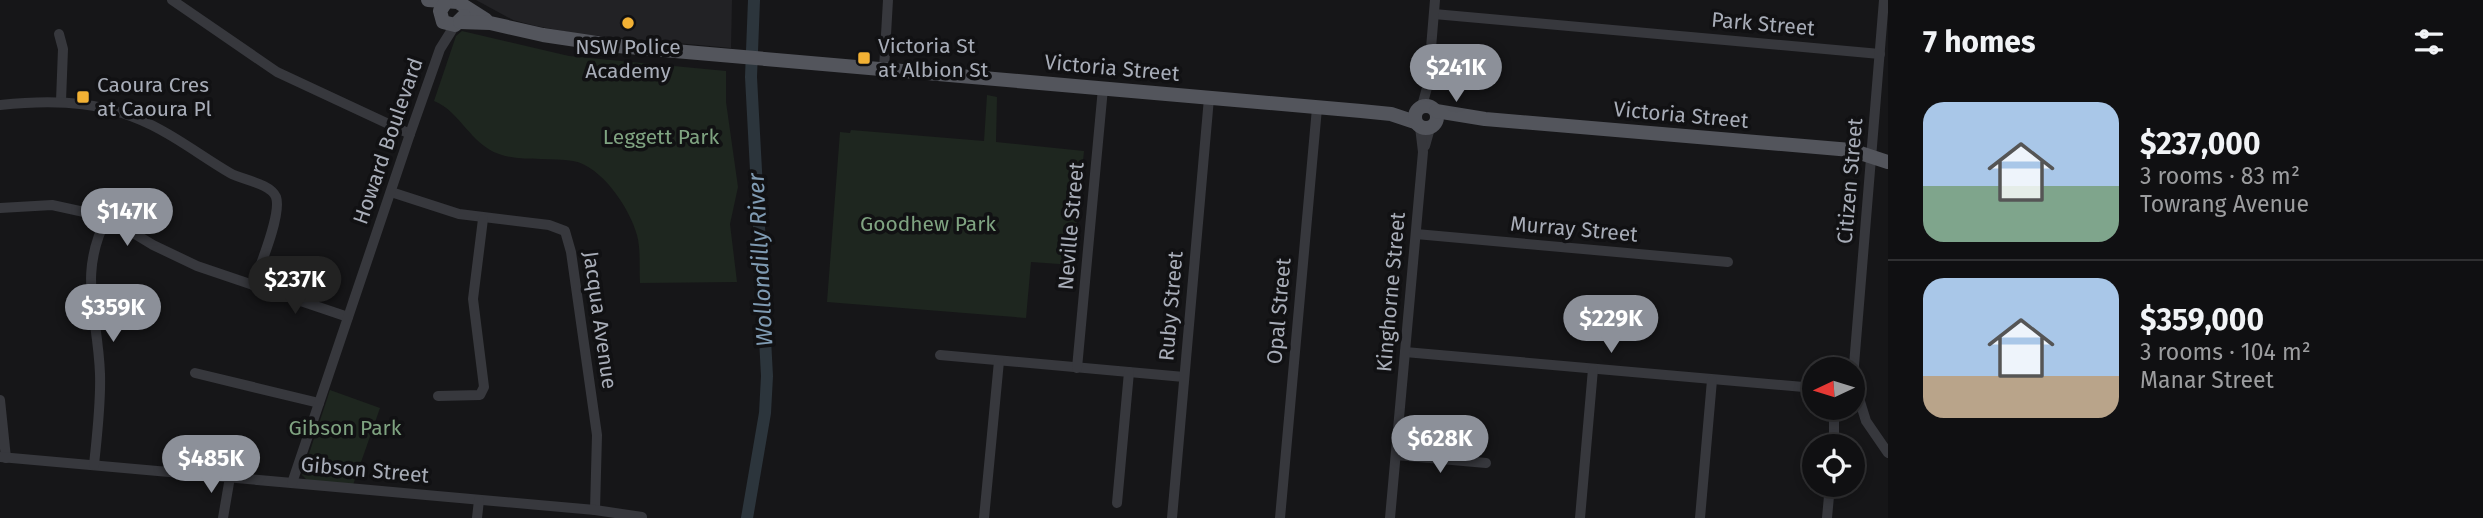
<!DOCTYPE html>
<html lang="en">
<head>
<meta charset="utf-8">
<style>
  body { margin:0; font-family:"Fira Sans",sans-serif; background:#19191b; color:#f1f3f6; height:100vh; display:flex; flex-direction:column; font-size:26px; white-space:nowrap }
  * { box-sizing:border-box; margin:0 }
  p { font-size:23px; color:#9c9d9f }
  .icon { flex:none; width:38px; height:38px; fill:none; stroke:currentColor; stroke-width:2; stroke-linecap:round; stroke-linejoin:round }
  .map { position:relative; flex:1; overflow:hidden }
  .panel { display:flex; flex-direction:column; background:#101012; width:595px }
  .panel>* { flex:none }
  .needle { width:46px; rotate:266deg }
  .controls { position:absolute; left:1802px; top:357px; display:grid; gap:14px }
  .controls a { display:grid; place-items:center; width:63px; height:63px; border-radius:50%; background:#101012; box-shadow:0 4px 10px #0003,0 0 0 2px #303032; font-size:35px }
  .price { position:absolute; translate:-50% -60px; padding:0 16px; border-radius:24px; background:#8c9099; color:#fff; font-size:23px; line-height:46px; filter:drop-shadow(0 2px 4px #0008) }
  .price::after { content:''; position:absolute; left:50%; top:42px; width:21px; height:16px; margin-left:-10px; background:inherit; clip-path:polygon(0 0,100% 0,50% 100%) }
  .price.current { background:#222; color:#fff }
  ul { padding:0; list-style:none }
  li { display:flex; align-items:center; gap:21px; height:175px; padding:0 35px }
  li+li { border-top:2px solid #303032 }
  li span { display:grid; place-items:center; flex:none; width:196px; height:140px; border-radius:21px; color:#555 }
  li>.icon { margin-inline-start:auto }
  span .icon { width:84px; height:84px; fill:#fffc; stroke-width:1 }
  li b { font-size:30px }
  h2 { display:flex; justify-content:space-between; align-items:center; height:84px; padding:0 35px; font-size:30px }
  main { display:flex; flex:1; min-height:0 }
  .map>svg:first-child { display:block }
  .built { fill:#222225 }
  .green { fill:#1e261f }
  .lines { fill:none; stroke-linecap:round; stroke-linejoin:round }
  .river { stroke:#2c353c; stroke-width:12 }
  .minor { stroke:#37383d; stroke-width:10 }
  .major { stroke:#53555c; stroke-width:14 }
  .poi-dot { fill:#f2b134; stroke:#111113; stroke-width:2.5 }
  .labels { text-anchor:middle; stroke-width:7; stroke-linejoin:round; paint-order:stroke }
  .street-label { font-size:21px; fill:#a8adb8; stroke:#111113 }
  .poi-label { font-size:21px; fill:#a8adb8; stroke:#111113; text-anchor:start }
  .park-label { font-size:21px; fill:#7fa381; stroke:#111113 }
  .water-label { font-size:23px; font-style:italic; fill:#7f9bb3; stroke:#111113 }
</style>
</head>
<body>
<main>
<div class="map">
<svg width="1888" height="518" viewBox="0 0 1888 518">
  <rect width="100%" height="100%" fill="#161618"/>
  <!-- built -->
  <polygon class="built" points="476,0 732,0 731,48 579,34 536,26 513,20"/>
  <!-- green -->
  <g class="green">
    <path d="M462,31L569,56L726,71V102L738,187L730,224L737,282L640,283C639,268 641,250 637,235C630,209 602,166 573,161C550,157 521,162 499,154C470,144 461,112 434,101L456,36Z"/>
    <polygon points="987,95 997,97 996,142 1084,151 1073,265 1031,262 1026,318 827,302 840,132 850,133 851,130 984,141"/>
    <polygon points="330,390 380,408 353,485 307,480 302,475"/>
  </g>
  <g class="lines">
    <!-- river -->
    <polyline class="river" points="747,518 765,413 767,376 751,77 754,0"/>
    <!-- minor -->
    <g class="minor">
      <polyline points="172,0 277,72 410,134"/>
      <polyline points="1434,14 1880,54"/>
      <polyline points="59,34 63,49 61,101"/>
      <polyline points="884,69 888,0"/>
      <path d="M0,105C58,99 109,101 161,130C185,143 206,159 230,173C242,180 270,183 276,197C282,214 260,266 253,285"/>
      <polyline points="1422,106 1428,84 1435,0"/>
      <polyline points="1425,146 1430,128"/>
      <polyline points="391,192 459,214 549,225 565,231 571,252 597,435 595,510"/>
      <polyline points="0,208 52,205 107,217 153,245 197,266 348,317"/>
      <polyline points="1416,234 1728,262"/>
      <polyline points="1405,352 1815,388"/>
      <polyline points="940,355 1184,377"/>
      <polyline points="1077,368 1103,88"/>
      <polyline points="195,373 319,403"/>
      <polyline points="1855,387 1854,365 1884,0"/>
      <polyline points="1858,395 1866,421 1888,453"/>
      <polyline points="438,396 480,395 484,387 473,299 483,219"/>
      <polyline points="0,400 6,458"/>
      <polyline points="1839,408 1850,408"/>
      <polyline points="1834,446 1834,408"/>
      <polyline points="1396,455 1486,463"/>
      <polyline points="0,457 595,510 642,517"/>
      <path d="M94,465C97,435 101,404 100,374C98,313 77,276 107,217"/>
      <polyline points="292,483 410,134 440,49 455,25"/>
      <polyline points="1117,503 1129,372"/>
      <polyline points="223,518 230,477"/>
      <polyline points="477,518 479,500"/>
      <polyline points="984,518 999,361"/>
      <polyline points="1172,518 1209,98"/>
      <polyline points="1280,518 1317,108"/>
      <polyline points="1390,518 1423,152 1420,127"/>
      <polyline points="1580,518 1593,369"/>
      <polyline points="1700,518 1712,380"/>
      <polyline points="1827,518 1830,485"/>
    </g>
    <!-- major -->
    <g class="major">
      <polyline points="428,0 458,2 486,20"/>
      <polyline points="446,2 440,11 443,22 455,25 464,16"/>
      <polyline points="460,22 490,23 543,35 617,46 1361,111 1391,114 1415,122"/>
      <circle cx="1426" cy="117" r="11"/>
      <polyline points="1436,111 1485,119 1851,150 1888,162"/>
    </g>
  </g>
  <!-- markers -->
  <g class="poi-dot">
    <circle cx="628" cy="23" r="7"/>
    <rect x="857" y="51" width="14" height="14" rx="3.5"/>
    <rect x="76" y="90" width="14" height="14" rx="3.5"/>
  </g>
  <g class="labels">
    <!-- street labels -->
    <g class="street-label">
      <text transform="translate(1763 24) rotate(5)" y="7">Park Street</text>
      <text transform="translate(1112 68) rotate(5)" y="7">Victoria Street</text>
      <text transform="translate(1681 115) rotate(5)" y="7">Victoria Street</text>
      <text transform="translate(388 141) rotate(-71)" y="7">Howard Boulevard</text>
      <text transform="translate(1850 181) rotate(-85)" y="7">Citizen Street</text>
      <text transform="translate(1071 226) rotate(-85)" y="7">Neville Street</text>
      <text transform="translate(1574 229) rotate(5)" y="7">Murray Street</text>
      <text transform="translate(1391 292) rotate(-85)" y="7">Kinghorne Street</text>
      <text transform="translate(1171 306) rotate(-85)" y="7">Ruby Street</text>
      <text transform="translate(1279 311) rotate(-85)" y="7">Opal Street</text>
      <text transform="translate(600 320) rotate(82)" y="7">Jacqua Avenue</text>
      <text transform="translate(365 470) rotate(5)" y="7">Gibson Street</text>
    </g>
    <!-- poi labels -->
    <g class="poi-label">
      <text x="878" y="53">Victoria St<tspan x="878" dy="24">at Albion St</tspan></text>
      <text x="628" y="54" text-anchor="middle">NSW Police<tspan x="628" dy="24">Academy</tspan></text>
      <text x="97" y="92">Caoura Cres<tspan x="97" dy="24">at Caoura Pl</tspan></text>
    </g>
    <!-- park labels -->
    <g class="park-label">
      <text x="661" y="144">Leggett Park</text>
      <text x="928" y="231">Goodhew Park</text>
      <text x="345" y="435">Gibson Park</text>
    </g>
    <!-- water labels -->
    <g class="water-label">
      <text transform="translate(760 260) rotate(-93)" y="8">Wollondilly River</text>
    </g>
  </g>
</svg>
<div class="controls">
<a><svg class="needle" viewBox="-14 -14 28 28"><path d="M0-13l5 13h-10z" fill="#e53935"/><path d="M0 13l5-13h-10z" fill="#9c9d9f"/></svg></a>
<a><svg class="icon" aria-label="locate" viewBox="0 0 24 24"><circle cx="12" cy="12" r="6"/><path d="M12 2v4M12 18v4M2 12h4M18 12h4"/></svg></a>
</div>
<b class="price" style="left:1456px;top:104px">$241K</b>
<b class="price" style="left:127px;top:248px">$147K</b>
<b class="price current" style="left:295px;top:316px">$237K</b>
<b class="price" style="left:113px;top:344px">$359K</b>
<b class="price" style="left:1611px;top:355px">$229K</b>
<b class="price" style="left:1440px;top:475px">$628K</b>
<b class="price" style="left:211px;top:495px">$485K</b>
</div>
<section class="panel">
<h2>7 homes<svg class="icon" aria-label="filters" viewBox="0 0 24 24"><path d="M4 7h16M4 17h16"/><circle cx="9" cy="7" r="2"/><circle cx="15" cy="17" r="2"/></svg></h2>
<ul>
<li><span style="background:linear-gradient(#a9c7e8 60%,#7fa58c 0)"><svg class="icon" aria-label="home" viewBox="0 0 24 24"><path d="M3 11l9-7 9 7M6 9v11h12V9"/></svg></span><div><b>$237,000</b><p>3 rooms · 83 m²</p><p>Towrang Avenue</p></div></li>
<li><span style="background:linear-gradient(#a9c7e8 70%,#b9a48a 0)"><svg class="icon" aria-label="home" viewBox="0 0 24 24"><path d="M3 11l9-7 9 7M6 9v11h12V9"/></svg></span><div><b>$359,000</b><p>3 rooms · 104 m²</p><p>Manar Street</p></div></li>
</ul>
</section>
</main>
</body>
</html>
